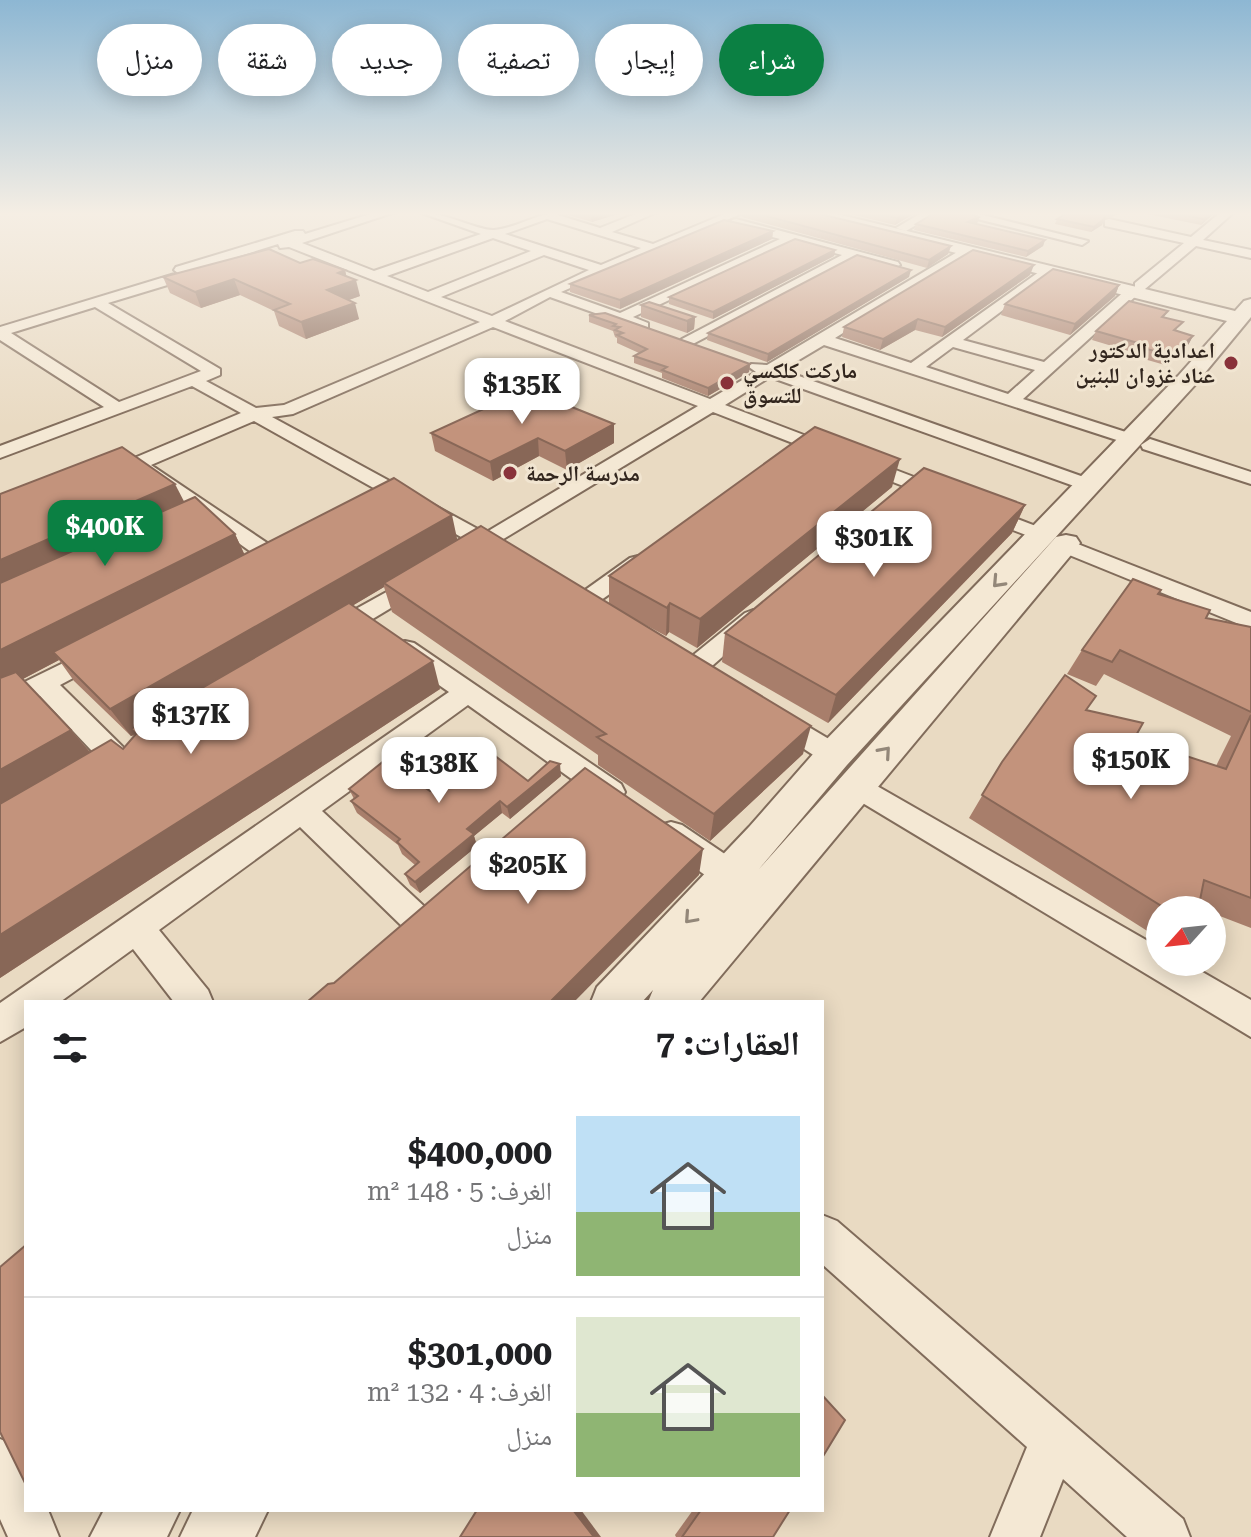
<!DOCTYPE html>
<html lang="ar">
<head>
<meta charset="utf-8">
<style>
  body { margin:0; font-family:"Roboto Serif","Noto Naskh Arabic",serif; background:#f2f2f2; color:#202124; direction:rtl; height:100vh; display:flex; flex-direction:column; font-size:30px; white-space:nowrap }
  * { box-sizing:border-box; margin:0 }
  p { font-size:26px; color:#757577 }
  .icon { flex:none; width:44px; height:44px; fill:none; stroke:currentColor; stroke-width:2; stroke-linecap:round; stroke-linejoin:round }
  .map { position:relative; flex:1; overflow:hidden; direction:ltr }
  .side { position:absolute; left:24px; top:1000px; width:800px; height:512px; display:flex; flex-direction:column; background:#fff; border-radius:0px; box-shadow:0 4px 20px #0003; direction:rtl }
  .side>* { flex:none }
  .guide { position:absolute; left:24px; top:24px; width:800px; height:72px; direction:rtl; display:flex; gap:16px }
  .needle { width:52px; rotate:243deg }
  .buttons { position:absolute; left:1146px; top:896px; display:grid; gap:16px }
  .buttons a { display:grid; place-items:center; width:80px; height:80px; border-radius:50%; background:#fff; box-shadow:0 4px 20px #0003; font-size:40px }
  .price { position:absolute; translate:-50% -68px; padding:0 18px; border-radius:16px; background:#fff; color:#222; font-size:26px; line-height:52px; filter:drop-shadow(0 2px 4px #0008) }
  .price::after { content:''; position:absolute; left:50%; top:48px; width:24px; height:18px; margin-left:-12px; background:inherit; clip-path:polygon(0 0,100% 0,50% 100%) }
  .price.selected { background:#0b8043; color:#fff }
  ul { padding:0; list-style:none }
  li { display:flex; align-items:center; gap:24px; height:200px; padding:0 24px }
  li+li { border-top:2px solid #e0e0e0 }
  li span { display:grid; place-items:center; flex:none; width:224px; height:160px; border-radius:0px; color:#555 }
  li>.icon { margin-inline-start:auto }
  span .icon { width:96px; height:96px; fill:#fffc; stroke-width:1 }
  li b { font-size:34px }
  h2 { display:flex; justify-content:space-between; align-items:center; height:96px; padding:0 24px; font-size:34px }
  .tag { padding:0 28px; border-radius:36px; background:#fff; box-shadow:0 4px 20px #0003; font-size:28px; line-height:72px }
  .tag.selected { background:#0b8043; color:#fff }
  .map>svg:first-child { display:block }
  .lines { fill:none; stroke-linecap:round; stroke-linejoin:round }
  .minor-casing { stroke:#816c5b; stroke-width:4 }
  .tertiary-casing { stroke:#816c5b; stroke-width:4 }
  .minor { fill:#f4e8d4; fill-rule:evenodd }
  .tertiary { fill:#f4e8d4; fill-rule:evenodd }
  .wall { fill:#a87e6b; fill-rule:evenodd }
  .shaded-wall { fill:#886757 }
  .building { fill:#c3937c; stroke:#886757; stroke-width:2 }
  .oneway { stroke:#938779 }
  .poi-dot { fill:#89323a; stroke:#f1e5d1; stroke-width:3 }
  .labels { text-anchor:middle; stroke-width:6; stroke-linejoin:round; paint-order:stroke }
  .far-poi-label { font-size:22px; font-weight:bold; fill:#32261e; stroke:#f1e5d1; text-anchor:start }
</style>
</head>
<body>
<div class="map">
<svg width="1251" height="1537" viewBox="0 0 1251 1537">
  <rect width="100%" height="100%" fill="#e9dac2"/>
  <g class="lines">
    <defs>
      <g id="minor">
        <path d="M377,212H395L302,243L374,271L481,234L419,212C445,212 478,231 494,230C518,228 538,212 563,212L558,215L600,228L640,212H657L612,232L653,244L729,212H745L561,292L620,313L780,239L732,226V220L736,219L898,262L900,265L893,269L855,259L687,347L679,342L682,339L842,255L793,242L633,317L648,323V329L643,330L550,297L505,321L710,399L756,372L749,367L751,364L767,365L964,248L975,251L835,338L911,363L1046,267L1053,271L1051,274L963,340L1044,362L1127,289H1135V283L1184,243L1105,226V220L1109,219L1191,237L1221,212H1234L1203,240L1251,250V258L1196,246L1145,289H1137V295L1023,399L1135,435L1138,439L1135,443L1129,444L824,345L782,370L1095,481L1098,485L1088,491L770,377L725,405L948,490L951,494L941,500L934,498L713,412L500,541L508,548L505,553L497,554L485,550L464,561L453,554L470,542L254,421L151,465L285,555L288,560L277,567L269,565L143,474L141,469L108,482L98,476L101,472L241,413L192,386L0,458V446L104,407L0,340V327L178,273L174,270L176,267L295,231H303L305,234ZM547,219L641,248L601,265L505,234ZM493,238L531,251L428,292L387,276ZM278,244L280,248L289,247L480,322L284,405L256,408L206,381L220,375V369L108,303L207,273L209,270L205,267ZM544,255L589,270L492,316L441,297ZM95,307L201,371L119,402L11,333ZM493,327L698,406L485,533L272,417L293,414ZM953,347L1035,370L1008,394L926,367Z"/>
        <polygon points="923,212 938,212 906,231 896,228"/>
        <polygon points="949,212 971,212 1088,241 1082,245"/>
        <polygon points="1150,439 1251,472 1251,484 1143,449 1141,445"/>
        <polygon points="983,506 1049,531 1053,535 1042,541 976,516 973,512 976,508"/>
        <polygon points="1065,539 1251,612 1251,629 1057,550 1054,545"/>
        <polygon points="638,556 649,563 646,568 590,608 574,608 570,603 574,598 630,558"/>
        <polygon points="421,573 429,575 432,580 429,585 341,638 325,638 321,632 325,626"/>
        <polygon points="753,610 761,613 765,618 761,623 704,673 695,676 686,673 682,667 686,661 745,613"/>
        <polygon points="405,641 414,643 621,784 625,792 621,800 611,803 601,800 468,705 322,811 428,910 433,920 428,930 417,935 406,930 300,827 159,930 208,990 213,1002 174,1002 133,949 60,1002 26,1002 26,1027 0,1042 0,1003 449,692 396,655 393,649 396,643"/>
        <polygon points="98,646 107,648 110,654 107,660 60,685 129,753 133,761 129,769 119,772 109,769 40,696 0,715 0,694"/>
        <polygon points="775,707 844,748 848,755 844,762 834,766 824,762 766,724 762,717 766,710"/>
        <polygon points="856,774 1160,948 1160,962 1185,962 1251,1000 1251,1037 846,793 842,785 846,777"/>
        <polygon points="671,822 682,825 741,865 746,875 741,885 730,888 719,885 660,843 656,834 660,825"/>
        <polygon points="822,1215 837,1221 1183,1519 1190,1537 1127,1537 1063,1479 1040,1537 990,1537 1027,1447 822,1264"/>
        <polygon points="0,1439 17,1446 26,1465 26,1510 48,1510 59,1537 8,1537 0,1519"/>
      </g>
      <g id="tertiary">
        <polygon points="803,212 829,212 1235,311 1244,301 1251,299 1251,317 1194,386 847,765 759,869 1056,537 1066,535 1076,537 1080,543 1076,549 699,1002 648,1002 653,990 642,1002 591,1002 597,987 749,827 821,745 1178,376 1227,321 805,215"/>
        <polygon points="104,1510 180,1510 167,1537 90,1537"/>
        <polygon points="193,1510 268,1510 255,1537 180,1537"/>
      </g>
    </defs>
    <!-- minor casing -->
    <use href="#minor" class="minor-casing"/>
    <!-- tertiary casing -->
    <use href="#tertiary" class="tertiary-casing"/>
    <!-- minor -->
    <use href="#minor" class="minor"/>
    <!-- tertiary -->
    <use href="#tertiary" class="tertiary"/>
  </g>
  <!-- wall -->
  <g class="wall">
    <polygon points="565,212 624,212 592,222 565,214"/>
    <polygon points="742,212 812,212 951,246 948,254 927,268 742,217"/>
    <polygon points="842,212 917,212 895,225"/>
    <polygon points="1069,212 1120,212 1111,218 1104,218 1102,225 1091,232 1055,224 1057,219"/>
    <polygon points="1138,212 1216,212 1201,225"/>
    <polygon points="979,217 978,222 974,224 1045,240 1043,246 1026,257 914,230 916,224"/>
    <polygon points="773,231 772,239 620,309 570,292 570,284"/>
    <polygon points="835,250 834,256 713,319 669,304 669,297"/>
    <polygon points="300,263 345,270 346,276 360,296 349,300 359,319 306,339 279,326 274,311 240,295 201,308 170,293 163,277"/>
    <polygon points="1030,275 942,337 915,330 880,350 842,337 844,327"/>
    <polygon points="909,277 767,362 707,340 708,333"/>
    <polygon points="1119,285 1115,296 1070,335 1001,315 1005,304"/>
    <polygon points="641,305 695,317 694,329 687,333 641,317"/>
    <polygon points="1168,311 1164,317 1178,331 1193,336 1188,345 1165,365 1130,355 1132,352 1092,340 1096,331"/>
    <polygon points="589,315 750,364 749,372 708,396 662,378 662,373 634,363 634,356 639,353 617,343 617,338 615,337 613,331 589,322"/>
    <polygon points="527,389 614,443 567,470 539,456 493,481 435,451 431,433"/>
    <path d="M892,487L697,648L669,632L666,636L627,615L803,754L710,841L598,765V755L392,612L384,587L352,606L440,689L0,978V494L184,501L235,534L244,554L457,540L609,604V576ZM59,660L74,681L131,736L136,735L123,749L90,752L71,730L23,679Z"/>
    <polygon points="1025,505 1012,533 828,723 722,662 725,633"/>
    <polygon points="1158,594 1206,618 1251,627 1251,928 1212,913 1212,910 1205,910 1198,907 1198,910 1160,910 1160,939 969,818 1002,762 1087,710 1134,739 1216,766 1231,736 1104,674 1096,686 1067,674 1082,650"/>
    <polygon points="561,776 510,819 502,813 474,836 477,846 420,893 410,885 405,874 415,865 402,854 398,845 357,813 351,801 354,799 349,789 430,791 528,781"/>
    <polygon points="693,1510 790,1510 773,1537 676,1537 675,1535"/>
  </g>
  <!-- shaded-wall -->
  <g class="shaded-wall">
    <polygon points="600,212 624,212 592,222 591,215"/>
    <polygon points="906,212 917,212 895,225 897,218"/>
    <polygon points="1212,212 1216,212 1201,225 1204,219"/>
    <polygon points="979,217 978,222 967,228 968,222"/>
    <polygon points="1104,219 1102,225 1091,232 1094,227"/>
    <polygon points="773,231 772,239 620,309 620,300"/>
    <polygon points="1045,240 1043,246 1026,257 1028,251"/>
    <polygon points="951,246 948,254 927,268 929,260"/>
    <polygon points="835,250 834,256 713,319 713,312"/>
    <polygon points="1034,265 1030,275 942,337 945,327"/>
    <polygon points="345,270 348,283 356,280 360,296 331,306 327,290 338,273"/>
    <polygon points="911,270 909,277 767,362 768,354"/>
    <polygon points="234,279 240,295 201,308 195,292"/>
    <polygon points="1119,285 1115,296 1070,335 1075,324"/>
    <polygon points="355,303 359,319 306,339 301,322"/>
    <polygon points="695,317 694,329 687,333 687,321"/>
    <polygon points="918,319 915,330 880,350 883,339"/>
    <polygon points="1193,336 1188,345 1165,365 1170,355"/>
    <polygon points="750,364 749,372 708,396 708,388"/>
    <polygon points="614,424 614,443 567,470 565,451"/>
    <polygon points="538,438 539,456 493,481 490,462"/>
    <polygon points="900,459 892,487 697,648 700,619"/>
    <polygon points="175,484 189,511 0,599 0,560"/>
    <polygon points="1025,505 1012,533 828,723 836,695"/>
    <polygon points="452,515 458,543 384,583 384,587 136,734 131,729 135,734 131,736 110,709"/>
    <polygon points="235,534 248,562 53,652 59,660 0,691 0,650"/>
    <polygon points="670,603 669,632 666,636 667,608"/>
    <polygon points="433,661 440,689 0,978 0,935"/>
    <polygon points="811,726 803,754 710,841 714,814"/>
    <polygon points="71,730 94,757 0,814 0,770"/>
    <polygon points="560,764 561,776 510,819 507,807"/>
    <polygon points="500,801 502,813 474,836 477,846 420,893 415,882 467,829"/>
    <polygon points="703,849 699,875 574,1002 550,1002"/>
    <polygon points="573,1510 581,1510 601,1537 594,1537"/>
  </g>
  <!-- building -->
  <g class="building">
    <polygon points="582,212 600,212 591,215"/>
    <polygon points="752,212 812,212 951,246 929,260"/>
    <polygon points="874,212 906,212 897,218"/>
    <polygon points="936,212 965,212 979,217 968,222 1045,240 1028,251 916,224"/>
    <polygon points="1069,212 1115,212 1105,212 1104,219 1094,227 1057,219"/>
    <polygon points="1168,212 1212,212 1204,219"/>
    <polygon points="724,220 773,231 620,300 570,284"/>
    <polygon points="795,239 835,250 713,312 669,297"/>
    <polygon points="269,249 300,263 313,259 345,270 338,273 356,280 327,290 355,303 301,322 274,310 290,304 234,279 195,292 163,277"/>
    <polygon points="973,250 1034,265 945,327 918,319 883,339 844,327"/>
    <polygon points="857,255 911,270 768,354 708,333"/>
    <polygon points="1053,269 1119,285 1075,324 1005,304"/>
    <polygon points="1129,301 1168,311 1162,317 1183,322 1174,330 1193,336 1170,355 1135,346 1138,343 1096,331"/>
    <polygon points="649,302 695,317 687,321 641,305"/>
    <polygon points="605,313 750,364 708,388 662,370 667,367 634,356 647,349 617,335 623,333 615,330 620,327 613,326 616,324 589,315"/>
    <polygon points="527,389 614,424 565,451 538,438 490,462 431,433"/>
    <polygon points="815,427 900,459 700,619 670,603 667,608 609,576"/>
    <polygon points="122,447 175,484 0,560 0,494"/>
    <polygon points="924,468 1025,505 836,695 725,633"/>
    <polygon points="394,478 452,515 110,709 53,652"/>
    <polygon points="195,497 235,534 0,650 0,583"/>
    <polygon points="481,526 811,726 714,814 597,737 606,734 384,583"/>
    <polygon points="1133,579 1161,590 1158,594 1210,610 1206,618 1251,627 1251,712 1120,650 1112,662 1082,650"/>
    <polygon points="349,603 433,661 0,935 0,804 111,740 123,749 136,734 131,729"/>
    <polygon points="16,672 71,730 0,770 0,678"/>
    <polygon points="1065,675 1096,696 1086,710 1143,723 1134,739 1226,769 1251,715 1251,898 1204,880 1198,910 1168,910 982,795 1002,762"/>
    <polygon points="486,749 528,781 550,761 560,764 507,807 500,801 467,829 474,834 415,882 405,874 419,862 397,842 400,839 351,801 358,796 349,789 385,760 430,791"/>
    <polygon points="585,768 703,849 550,1002 307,1002 328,984 334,983"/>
    <polygon points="26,1245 26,1485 0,1432 0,1267"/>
    <polygon points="822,1395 845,1420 822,1458"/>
    <polygon points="477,1510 573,1510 594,1537 460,1537"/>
    <polygon points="701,1510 790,1510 773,1537 682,1537"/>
  </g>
  <!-- one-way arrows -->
  <defs><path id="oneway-chevron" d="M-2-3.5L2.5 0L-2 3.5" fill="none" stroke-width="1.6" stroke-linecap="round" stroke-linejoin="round" transform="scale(2)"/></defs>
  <g class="oneway">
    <use href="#oneway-chevron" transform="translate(998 582) rotate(133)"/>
    <use href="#oneway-chevron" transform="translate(885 752) rotate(-49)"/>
    <use href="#oneway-chevron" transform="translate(690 918) rotate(132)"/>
  </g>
  <!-- sky -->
  <linearGradient id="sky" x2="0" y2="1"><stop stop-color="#8db7d3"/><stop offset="0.5" stop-color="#f5eee4"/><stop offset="1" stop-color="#f5eee4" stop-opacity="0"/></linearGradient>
  <rect width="1251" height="427" fill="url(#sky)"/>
  <!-- markers -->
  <g class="poi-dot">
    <circle cx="1231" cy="363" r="8"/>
    <circle cx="727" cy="383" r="8"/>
    <circle cx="510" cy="473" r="8"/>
  </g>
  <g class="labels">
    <!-- far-poi labels -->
    <g class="far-poi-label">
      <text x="1215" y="358" text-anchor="end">اعدادية الدكتور<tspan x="1215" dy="25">عناد غزوان للبنين</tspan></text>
      <text x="743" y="378">ماركت كلكسي<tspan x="743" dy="25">للتسوق</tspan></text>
      <text x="526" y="481">مدرسة الرحمة</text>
    </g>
  </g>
</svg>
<div class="buttons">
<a><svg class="needle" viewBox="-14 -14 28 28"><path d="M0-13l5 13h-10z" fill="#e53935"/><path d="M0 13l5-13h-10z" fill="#757577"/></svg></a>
</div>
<b class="price" style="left:522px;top:426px">$135K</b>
<b class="price selected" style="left:105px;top:568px">$400K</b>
<b class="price" style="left:874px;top:579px">$301K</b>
<b class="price" style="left:191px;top:756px">$137K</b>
<b class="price" style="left:1131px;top:801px">$150K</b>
<b class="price" style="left:439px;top:805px">$138K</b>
<b class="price" style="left:528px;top:906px">$205K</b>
<div class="guide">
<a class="tag selected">شراء</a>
<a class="tag">إيجار</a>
<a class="tag">تصفية</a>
<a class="tag">جديد</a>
<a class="tag">شقة</a>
<a class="tag">منزل</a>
</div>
<section class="side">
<h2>العقارات: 7<svg class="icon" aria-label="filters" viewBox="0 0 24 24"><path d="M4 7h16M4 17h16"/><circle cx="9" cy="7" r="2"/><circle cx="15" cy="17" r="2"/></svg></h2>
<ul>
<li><span style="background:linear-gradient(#bfe0f5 60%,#8fb573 0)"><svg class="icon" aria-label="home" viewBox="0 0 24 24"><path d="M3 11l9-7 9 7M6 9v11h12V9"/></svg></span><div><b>$400,000</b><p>الغرف: 5 · 148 m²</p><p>منزل</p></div></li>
<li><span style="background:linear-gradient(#dfe7d0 60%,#8fb573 0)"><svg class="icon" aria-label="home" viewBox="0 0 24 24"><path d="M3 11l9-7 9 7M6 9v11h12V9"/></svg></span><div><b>$301,000</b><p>الغرف: 4 · 132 m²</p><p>منزل</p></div></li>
</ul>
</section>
</div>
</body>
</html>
